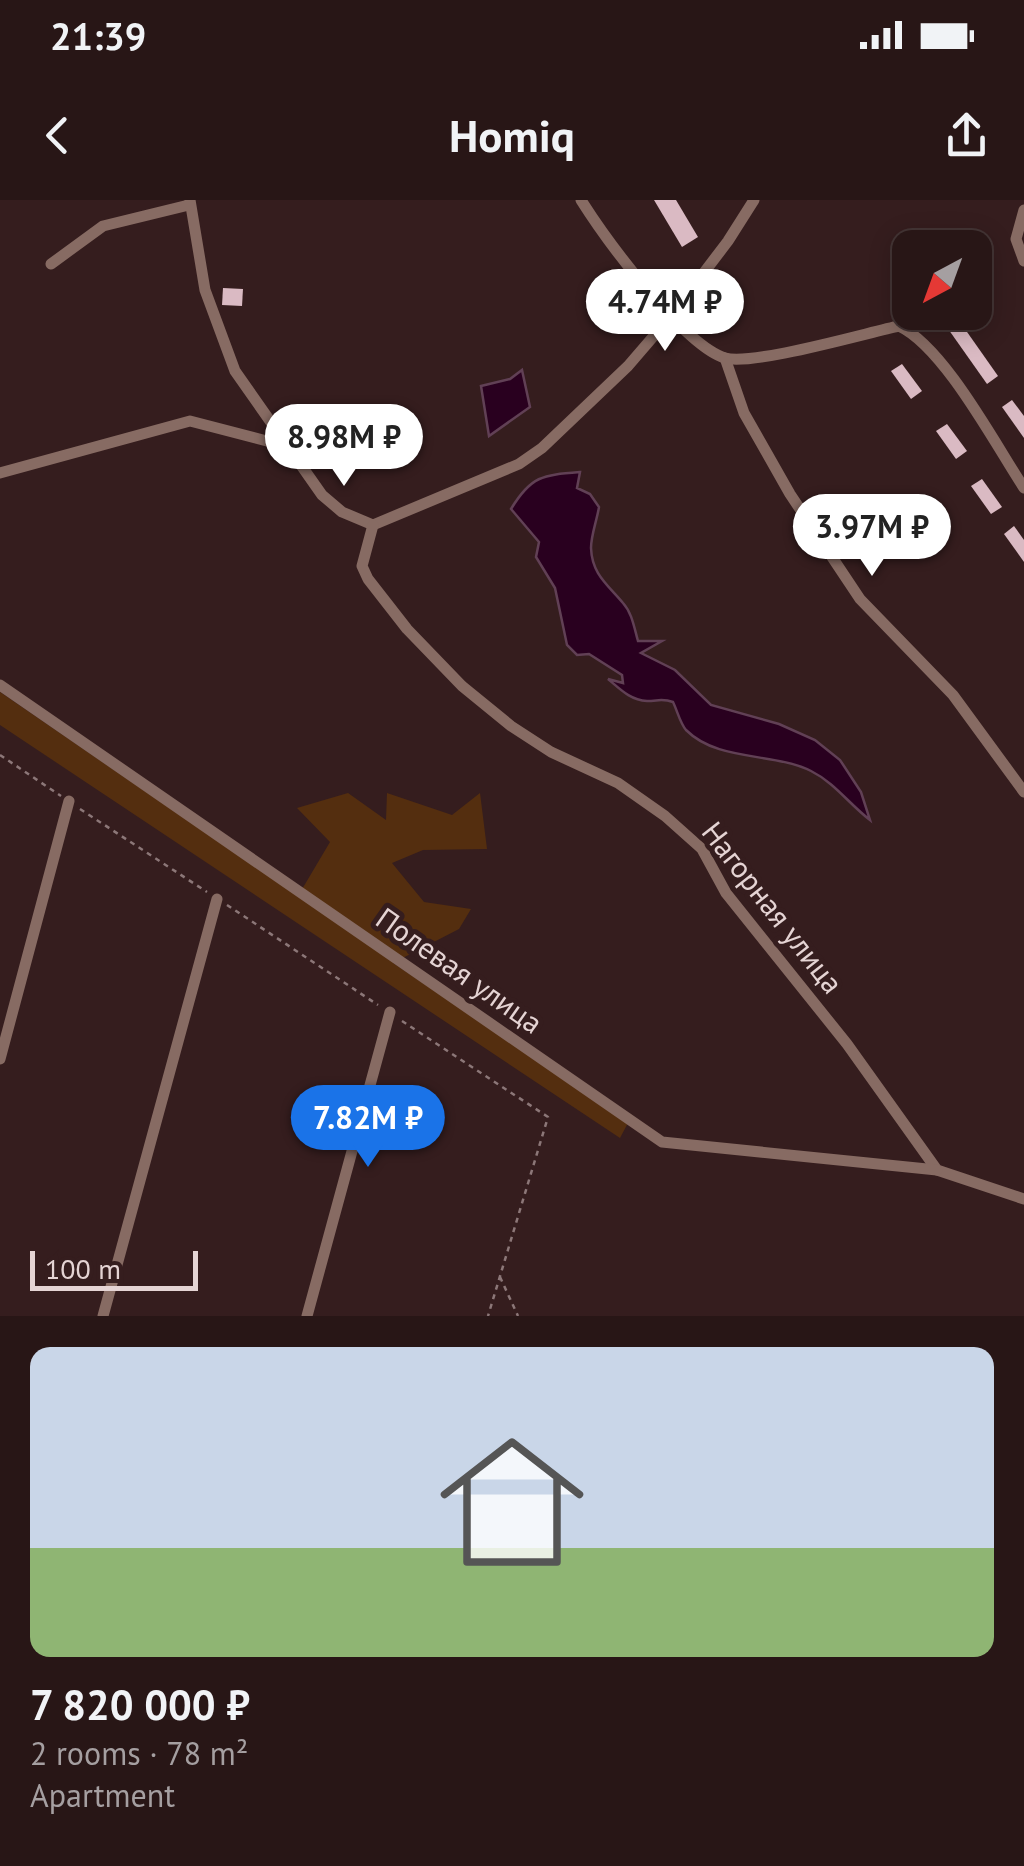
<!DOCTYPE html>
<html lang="en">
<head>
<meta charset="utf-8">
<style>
  body { margin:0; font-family:"PT Sans",sans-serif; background:#342323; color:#f1f3f6; height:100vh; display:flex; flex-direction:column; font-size:38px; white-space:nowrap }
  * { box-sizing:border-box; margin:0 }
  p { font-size:32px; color:#a59fa1 }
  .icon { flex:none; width:55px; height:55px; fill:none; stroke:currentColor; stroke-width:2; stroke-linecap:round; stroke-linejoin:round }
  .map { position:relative; height:1116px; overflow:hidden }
  .drawer { display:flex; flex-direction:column; background:#281616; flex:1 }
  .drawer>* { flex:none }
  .needle { width:65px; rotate:221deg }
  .buttons { position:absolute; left:892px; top:30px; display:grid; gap:20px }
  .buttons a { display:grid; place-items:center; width:100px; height:100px; border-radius:20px; background:#281616; box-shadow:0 5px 25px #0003,0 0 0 2px #443535; font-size:50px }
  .scale { position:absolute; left:30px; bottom:25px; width:168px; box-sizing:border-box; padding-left:10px; border:5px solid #e5d4d4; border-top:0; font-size:28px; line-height:35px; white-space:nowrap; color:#e5d4d4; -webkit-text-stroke:8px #351d1e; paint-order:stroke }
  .price { position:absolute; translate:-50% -85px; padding:0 22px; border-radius:35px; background:#fff; color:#222; font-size:32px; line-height:65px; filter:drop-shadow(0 2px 5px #0008) }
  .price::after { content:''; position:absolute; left:50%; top:60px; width:30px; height:22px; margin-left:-15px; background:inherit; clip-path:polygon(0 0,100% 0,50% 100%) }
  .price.selected { background:#1a73e8; color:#fff }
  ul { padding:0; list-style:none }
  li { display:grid; align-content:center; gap:20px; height:530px; padding:0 30px }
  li+li { border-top:2px solid #443535 }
  li span { display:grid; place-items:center; height:310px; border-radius:20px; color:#555 }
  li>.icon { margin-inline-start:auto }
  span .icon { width:180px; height:180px; fill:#fffc; stroke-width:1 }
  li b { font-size:42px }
  .status { display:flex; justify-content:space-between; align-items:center; height:70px; padding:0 50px; background:#281616; direction:ltr }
  .status svg { height:28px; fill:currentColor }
  header { display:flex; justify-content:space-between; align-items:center; height:130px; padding:0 30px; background:#281616; font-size:45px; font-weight:800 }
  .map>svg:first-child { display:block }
  .green { fill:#542e0f }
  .water { fill:#29001f; stroke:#614055; stroke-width:2.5 }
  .building { fill:#dabac3 }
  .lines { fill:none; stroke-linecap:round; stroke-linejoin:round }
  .path { stroke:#8c7778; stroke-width:2.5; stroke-dasharray:5 5; stroke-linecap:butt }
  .minor { stroke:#876b63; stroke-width:11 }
  .labels { text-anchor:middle; stroke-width:10; stroke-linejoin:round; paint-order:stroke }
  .street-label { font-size:30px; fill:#e5d4d4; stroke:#351d1e }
</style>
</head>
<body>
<div class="status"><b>21:39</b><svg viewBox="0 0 49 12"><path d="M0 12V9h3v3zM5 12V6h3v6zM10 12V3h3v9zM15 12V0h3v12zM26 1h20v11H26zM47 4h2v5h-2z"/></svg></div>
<header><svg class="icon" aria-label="back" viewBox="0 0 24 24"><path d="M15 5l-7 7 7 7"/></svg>Homiq<svg class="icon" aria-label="share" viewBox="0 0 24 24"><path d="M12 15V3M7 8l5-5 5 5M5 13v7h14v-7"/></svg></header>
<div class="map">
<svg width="1024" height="1116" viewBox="0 0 1024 1116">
  <rect width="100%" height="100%" fill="#351d1e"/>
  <!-- green -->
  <polygon class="green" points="0,492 298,696 330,642 297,608 348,593 386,620 387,593 452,615 480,593 487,649 423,650 392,663 424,702 471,709 459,729 393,763 629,921 620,938 0,525"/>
  <!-- water -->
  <g class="water">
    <polygon points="522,170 530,207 489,236 481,186 510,179"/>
    <path d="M580,272L577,288L590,294L599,307C597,320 591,335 591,348C592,374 607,384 623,403C632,413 634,427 638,441H662L641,453L675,470L711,505L779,524L815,540L840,560L861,592L870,620C849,604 835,583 811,571C773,552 718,562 686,530C680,523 677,510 673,502C662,498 658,501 647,501C630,500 620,489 608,479L623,483L622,475L589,454L577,455L567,445L555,388L536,357L539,342L511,309C531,276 542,275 580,272Z"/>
  </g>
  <!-- building -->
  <g class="building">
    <polygon points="654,0 676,0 698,37 682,47"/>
    <polygon points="223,88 243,89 242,106 222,105"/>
    <polygon points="722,108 731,126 716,133 707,116"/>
    <polygon points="944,112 953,112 998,176 987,184 939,116"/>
    <polygon points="902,164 922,191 911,199 891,171"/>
    <polygon points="1012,200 1024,216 1024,238 1002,207"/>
    <polygon points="947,224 967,251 956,259 936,231"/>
    <polygon points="982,279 1002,307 991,314 971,286"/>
    <polygon points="1014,326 1024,340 1024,362 1004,334"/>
  </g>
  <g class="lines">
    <!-- path -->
    <g class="path">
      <polyline points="0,555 61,596"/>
      <polyline points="80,609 207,692"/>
      <polyline points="227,705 378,805"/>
      <polyline points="402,821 548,917 488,1116"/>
      <polyline points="500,1077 518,1116"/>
    </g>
    <!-- minor -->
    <g class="minor">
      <polyline points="190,0 205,90 235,171 322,295 342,312 373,325 519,264 542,248 628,166 671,116 728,41 754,0"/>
      <path d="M581,0C605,38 683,145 725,158C752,166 866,133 899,126C944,147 995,244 1024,288"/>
      <polyline points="1024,10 1016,39 1024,61"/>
      <polyline points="51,64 103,26 189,5"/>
      <polyline points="725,158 744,213 790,294 860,399 953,495 1024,592"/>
      <polyline points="0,273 190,221 286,246"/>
      <polyline points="373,325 362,366 368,379 407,429 462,486 511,526 551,552 618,583 665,616 702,649 726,693 847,844 937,970 1024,999"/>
      <polyline points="0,485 662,942 937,970"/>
      <polyline points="0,859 69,601"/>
      <polyline points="103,1116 217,699"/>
      <polyline points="307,1116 390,812"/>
    </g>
  </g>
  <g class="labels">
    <!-- street labels -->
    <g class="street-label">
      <text transform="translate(772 708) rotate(52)" y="10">Нагорная улица</text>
      <text transform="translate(459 771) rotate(35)" y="10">Полевая улица</text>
    </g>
  </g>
</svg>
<div class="buttons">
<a><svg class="needle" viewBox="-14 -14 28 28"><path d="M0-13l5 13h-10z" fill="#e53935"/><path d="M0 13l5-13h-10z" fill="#a59fa1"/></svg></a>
</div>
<div class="scale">100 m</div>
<b class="price" style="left:665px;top:154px">4.74M ₽</b>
<b class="price" style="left:344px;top:289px">8.98M ₽</b>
<b class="price" style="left:872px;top:379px">3.97M ₽</b>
<b class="price selected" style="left:368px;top:970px">7.82M ₽</b>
</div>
<section class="drawer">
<ul>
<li><span style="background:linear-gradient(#c9d6e8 65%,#8fb573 0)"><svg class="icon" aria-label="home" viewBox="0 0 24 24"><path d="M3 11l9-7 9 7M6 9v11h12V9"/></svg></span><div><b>7 820 000 ₽</b><p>2 rooms · 78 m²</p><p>Apartment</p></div></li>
</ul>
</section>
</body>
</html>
